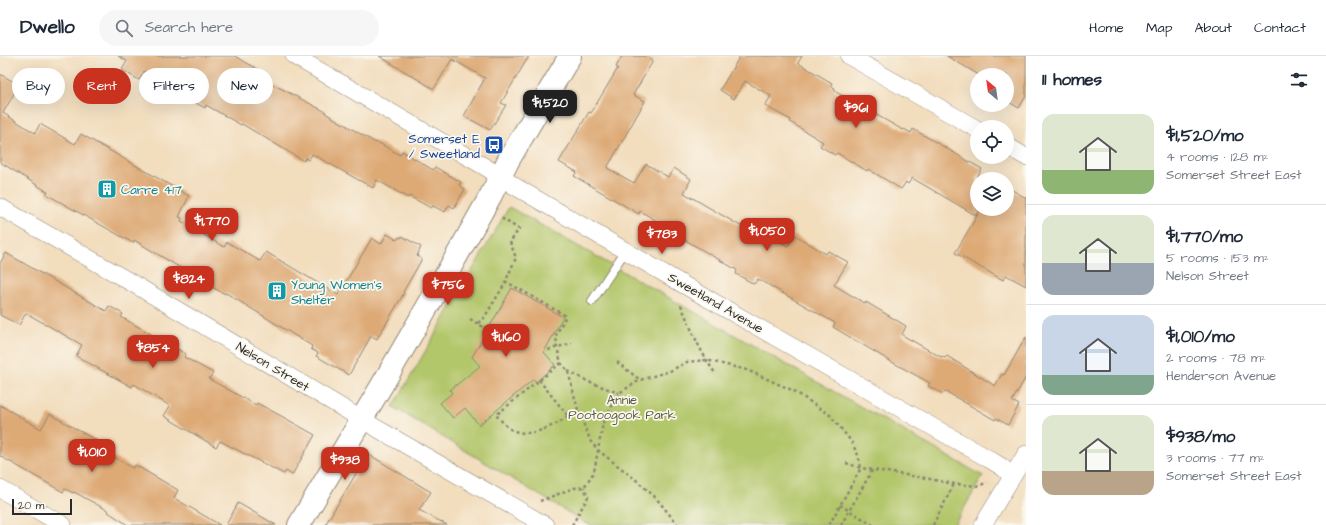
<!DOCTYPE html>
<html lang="en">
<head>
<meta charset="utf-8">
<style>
  body { margin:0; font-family:"Architects Daughter",sans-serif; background:#f6f6f7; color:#1f2937; height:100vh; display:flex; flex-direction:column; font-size:15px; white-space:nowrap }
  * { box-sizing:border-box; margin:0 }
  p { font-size:13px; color:#747a83 }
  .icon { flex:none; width:22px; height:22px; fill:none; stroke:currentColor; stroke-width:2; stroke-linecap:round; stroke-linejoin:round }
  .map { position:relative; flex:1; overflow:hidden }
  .panel { display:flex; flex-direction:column; background:#fff; width:300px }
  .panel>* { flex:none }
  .banner { position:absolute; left:12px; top:12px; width:380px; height:36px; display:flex; gap:8px }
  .needle { width:26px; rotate:331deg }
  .fabs { position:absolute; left:970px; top:12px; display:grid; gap:8px }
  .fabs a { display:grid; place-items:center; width:44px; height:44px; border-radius:50%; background:#fff; box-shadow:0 4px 16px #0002; font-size:20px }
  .scale { position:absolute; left:12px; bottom:10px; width:60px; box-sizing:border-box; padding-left:4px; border:2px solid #2b2b2b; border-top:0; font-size:11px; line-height:14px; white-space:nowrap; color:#2b2b2b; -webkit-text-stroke:3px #fbf7ec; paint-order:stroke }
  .price { position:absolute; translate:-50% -34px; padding:0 9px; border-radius:8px; background:#c8321e; color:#fff; font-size:13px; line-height:26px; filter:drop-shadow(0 1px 2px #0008) }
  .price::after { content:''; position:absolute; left:50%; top:24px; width:12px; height:9px; margin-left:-6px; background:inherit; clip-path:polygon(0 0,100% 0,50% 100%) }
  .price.active { background:#222; color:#fff }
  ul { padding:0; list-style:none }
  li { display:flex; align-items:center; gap:12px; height:100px; padding:0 16px }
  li+li { border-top:1px solid #e0e1e3 }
  li span { display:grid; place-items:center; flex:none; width:112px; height:80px; border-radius:12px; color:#555 }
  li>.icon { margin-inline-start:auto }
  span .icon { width:48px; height:48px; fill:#fffc; stroke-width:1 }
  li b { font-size:17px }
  h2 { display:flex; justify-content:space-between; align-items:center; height:48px; padding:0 16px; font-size:17px }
  .tag { padding:0 14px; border-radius:18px; background:#fff; box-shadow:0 4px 16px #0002; font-size:14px; line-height:36px }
  .tag.active { background:#c8321e; color:#fff }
  header { display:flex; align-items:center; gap:24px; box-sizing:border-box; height:56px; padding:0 20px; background:#fff; border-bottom:1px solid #e0e1e3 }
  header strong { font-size:19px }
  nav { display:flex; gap:22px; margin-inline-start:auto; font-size:14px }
  .search { width:280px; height:36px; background:#f6f6f7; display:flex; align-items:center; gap:10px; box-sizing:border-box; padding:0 14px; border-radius:22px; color:#747a83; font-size:15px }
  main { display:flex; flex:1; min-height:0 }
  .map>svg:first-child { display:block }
  .green { fill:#b2c66a; stroke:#6e784a }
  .building { fill:#dda974 }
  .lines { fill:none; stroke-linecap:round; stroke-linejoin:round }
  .lane-casing { stroke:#8e8474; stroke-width:10 }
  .street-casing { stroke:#8e8474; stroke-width:18 }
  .secondary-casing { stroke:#8e8474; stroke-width:24 }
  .path { stroke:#8e8474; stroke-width:2.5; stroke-dasharray:3 3; stroke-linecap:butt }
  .lane { stroke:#fff; stroke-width:8 }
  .street { stroke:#fff; stroke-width:17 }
  .secondary { stroke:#fff; stroke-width:22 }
  .labels { text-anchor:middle; stroke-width:3.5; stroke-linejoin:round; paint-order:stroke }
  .transit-label { font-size:13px; fill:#164399; stroke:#fbf7ec; text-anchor:end }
  .culture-label { font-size:13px; fill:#0d838f; stroke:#fbf7ec; text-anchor:start }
  .street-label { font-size:13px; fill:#2b2b2b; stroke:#fbf7ec }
  .park-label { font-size:13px; fill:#545a3e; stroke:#fbf7ec }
</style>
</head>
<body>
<header>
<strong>Dwello</strong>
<div class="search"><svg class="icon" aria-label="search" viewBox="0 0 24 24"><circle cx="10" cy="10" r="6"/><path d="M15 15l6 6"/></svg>Search here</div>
<nav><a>Home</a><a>Map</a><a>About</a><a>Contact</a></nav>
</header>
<main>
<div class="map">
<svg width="1026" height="469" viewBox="0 0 1026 469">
  <rect width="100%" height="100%" fill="#fbf7ec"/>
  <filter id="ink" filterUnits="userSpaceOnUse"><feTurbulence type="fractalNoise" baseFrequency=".025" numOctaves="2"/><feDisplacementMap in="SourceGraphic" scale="8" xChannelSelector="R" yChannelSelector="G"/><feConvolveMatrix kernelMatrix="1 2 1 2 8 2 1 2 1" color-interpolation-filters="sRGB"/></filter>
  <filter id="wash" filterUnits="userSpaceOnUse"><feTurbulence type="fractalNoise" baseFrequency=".012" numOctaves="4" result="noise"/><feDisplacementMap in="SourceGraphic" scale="16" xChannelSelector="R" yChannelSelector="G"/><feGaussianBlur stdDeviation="0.9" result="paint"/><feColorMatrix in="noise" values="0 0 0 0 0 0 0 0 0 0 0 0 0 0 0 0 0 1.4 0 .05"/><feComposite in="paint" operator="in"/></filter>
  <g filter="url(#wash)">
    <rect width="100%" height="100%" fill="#f2ddbd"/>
    <!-- green -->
    <polygon class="green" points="509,151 983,420 954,469 589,469 393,351"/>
    <g id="blocks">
      <!-- building -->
      <g class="building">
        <polygon points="118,0 235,0 264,17 261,22 326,56 325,57 376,87 377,86 400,99 402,95 433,114 435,111 461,126 459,129 465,133 454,152 449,149 445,156 433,150 431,152 409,140 408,142 377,124 373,132 312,98 309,104 305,102 304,105 242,68 241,69 206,49 205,52 189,43 190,41 149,17 144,15 139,24 122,14 127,5"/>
        <polygon points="379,0 529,0 501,47 506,49 490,74 464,60 485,22 452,3 434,33"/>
        <polygon points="622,0 644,0 653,5 633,39 645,45 607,112 634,127 646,108 668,121 674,112 691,123 684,137 756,179 759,174 788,190 795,179 826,198 828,195 848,206 834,229 866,248 866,246 906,270 902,279 941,301 942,300 945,302 947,300 995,330 1002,318 1004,319 1026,281 1026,321 1012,345 1019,349 1008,369 996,362 995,364 945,335 943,338 928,330 930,327 890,305 833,271 835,267 758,223 754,228 736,218 737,214 673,177 674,175 640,155 639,158 574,120 577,116 559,106 589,56 591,57 618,12 616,11"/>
        <polygon points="740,0 802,0 798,7 832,27 831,30 835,32 834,33 836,36 903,74 904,73 911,77 913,73 982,113 977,121 977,160 912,122 908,128 906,126 901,133 868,113 867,115 837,97 835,99 820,90 823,86 790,66 791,64 765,50 771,40 745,25 734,43 720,34"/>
        <polygon points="947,0 1026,0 1026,40 1019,52 1007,45 1007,19 979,19"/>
        <polygon points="0,18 19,29 3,57 35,77 40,68 75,88 81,78 189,140 179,161 182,162 181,165 224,191 227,186 260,205 266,196 338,239 372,182 381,188 387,178 397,184 399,181 401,182 402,180 421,191 417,200 422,203 403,236 404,237 377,283 371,280 349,319 316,300 318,297 311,293 312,290 226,237 226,238 219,235 134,184 133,187 46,138 48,136 0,106"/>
        <polygon points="1007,131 1026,142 1026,230 1006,219 1003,224 955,197 981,153 1007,153"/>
        <polygon points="6,197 106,255 109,250 123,258 121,261 186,298 184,301 213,317 209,323 256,349 257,347 283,361 315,379 292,419 286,415 284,418 220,385 216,391 164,360 170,350 134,328 132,331 76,300 82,289 26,257 19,269 0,259 0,207"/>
        <polygon points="512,232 563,261 544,296 555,309 536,326 534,323 479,369 465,352 453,362 440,347 452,337 450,334 480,310 472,301"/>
        <polygon points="0,349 41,373 50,358 99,386 96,391 133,412 135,409 178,434 174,442 220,469 128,469 108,456 109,455 74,436 73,437 65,433 63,436 0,400"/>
        <polygon points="368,398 431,436 419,454 447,469 325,469"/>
        <polygon points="238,447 276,469 226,469"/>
      </g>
    </g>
  </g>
  <g filter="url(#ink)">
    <use href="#blocks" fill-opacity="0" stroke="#8e8474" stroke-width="1"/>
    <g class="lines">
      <defs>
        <polyline id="lane" points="592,245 626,194"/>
        <g id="street">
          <polyline points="294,0 487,112 516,131 684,229 989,403 1002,411 1012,420"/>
          <polyline points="849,0 977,73"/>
          <polyline points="1007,90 1026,101"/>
          <polyline points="0,151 132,227 378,373 545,469"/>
          <polyline points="0,433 63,469"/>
          <polyline points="983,469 1026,398"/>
        </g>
        <polyline id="secondary" points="299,469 385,324 455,203 491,139 508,105 570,0"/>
      </defs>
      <!-- lane casing -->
      <use href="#lane" class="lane-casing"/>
      <!-- street casing -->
      <use href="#street" class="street-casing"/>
      <!-- secondary casing -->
      <use href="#secondary" class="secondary-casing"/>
      <!-- path -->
      <g class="path">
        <polyline points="505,225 566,260 556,279 557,291 561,307 568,315 578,354 591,386 599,395 635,423 656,442 678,469"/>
        <path d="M681,249C691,273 700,296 715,317"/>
        <polyline points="470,263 485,272"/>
        <polyline points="478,267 484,262 503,231 516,202 510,186 519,173 501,162"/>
        <polyline points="548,294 572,287"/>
        <polyline points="617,306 640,324"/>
        <path d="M561,307L496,359C501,364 506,371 512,374C535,384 559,366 578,354"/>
        <polyline points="568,315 589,326 619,337"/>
        <polyline points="539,324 568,360"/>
        <polyline points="846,407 861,412 925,422 954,428 979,430 987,426"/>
        <polyline points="540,445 574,432 584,431 594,416 603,367 619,337 640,324 670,315 687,306 706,304 747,314 794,335 830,359 851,385 858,399 861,412 829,469"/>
        <polyline points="840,449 873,469"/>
        <polyline points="572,469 588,441 584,431"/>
        <polyline points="841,469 873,413"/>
        <polyline points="933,469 954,428"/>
      </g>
      <!-- lane -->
      <use href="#lane" class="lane"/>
      <!-- street -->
      <use href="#street" class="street"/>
      <!-- secondary -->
      <use href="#secondary" class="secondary"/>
    </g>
  </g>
  <!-- icons -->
  <defs>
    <symbol id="bus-square" viewBox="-11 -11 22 22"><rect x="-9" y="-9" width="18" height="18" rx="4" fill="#1a4fb4" stroke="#fbf7ec"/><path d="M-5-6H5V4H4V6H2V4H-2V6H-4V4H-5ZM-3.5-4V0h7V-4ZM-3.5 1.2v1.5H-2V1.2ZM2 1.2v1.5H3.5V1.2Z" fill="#fff"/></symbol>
    <symbol id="building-square" viewBox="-11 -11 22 22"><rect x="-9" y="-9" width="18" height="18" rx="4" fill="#0f9aa8" stroke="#fbf7ec"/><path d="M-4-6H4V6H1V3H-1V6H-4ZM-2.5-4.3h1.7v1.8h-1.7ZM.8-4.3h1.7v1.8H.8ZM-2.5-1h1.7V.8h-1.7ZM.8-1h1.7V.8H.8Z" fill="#fff"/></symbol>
  </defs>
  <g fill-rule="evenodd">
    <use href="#bus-square" x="483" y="78" width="22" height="22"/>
    <use href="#building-square" x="96" y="122" width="22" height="22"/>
    <use href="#building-square" x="266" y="224" width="22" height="22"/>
  </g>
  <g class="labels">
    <!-- transit labels -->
    <g class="transit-label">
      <text x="480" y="87">Somerset E<tspan x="480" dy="15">/ Sweetland</tspan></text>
    </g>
    <!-- culture labels -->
    <g class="culture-label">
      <text x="121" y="138">Carre 417</text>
      <text x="291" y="233">Young Women's<tspan x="291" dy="15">Shelter</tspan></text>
    </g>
    <!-- street labels -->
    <g class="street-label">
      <text transform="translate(716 246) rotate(30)" y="5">Sweetland Avenue</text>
      <text transform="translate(273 310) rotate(31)" y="5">Nelson Street</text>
    </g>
    <!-- park labels -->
    <g class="park-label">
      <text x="622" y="348">Annie<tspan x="622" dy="15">Pootoogook Park</tspan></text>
    </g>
  </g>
</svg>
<div class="fabs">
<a><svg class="needle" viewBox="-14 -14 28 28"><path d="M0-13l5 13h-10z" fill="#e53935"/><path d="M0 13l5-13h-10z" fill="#747a83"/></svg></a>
<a><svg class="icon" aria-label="locate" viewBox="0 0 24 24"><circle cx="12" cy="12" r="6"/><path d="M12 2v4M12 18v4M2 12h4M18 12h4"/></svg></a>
<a><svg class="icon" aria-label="layers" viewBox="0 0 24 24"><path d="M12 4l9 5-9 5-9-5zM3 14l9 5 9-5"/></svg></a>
</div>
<div class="scale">20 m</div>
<b class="price active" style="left:550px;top:68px">$1,520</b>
<b class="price" style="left:856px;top:73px">$961</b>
<b class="price" style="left:212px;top:186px">$1,770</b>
<b class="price" style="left:767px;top:196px">$1,050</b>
<b class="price" style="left:662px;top:199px">$783</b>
<b class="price" style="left:189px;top:244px">$824</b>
<b class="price" style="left:448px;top:250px">$756</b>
<b class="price" style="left:506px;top:302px">$1,160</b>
<b class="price" style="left:153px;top:313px">$854</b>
<b class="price" style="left:92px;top:417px">$1,010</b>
<b class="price" style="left:345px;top:425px">$938</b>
<div class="banner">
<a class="tag">Buy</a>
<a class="tag active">Rent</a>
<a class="tag">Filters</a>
<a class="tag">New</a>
</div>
</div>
<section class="panel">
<h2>11 homes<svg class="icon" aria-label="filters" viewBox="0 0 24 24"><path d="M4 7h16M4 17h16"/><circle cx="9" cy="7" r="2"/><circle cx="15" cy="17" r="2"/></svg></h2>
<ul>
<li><span style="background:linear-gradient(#dfe7d0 70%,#8fb573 0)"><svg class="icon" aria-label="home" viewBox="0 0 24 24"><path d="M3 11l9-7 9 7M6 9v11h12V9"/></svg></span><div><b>$1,520/mo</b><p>4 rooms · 128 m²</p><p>Somerset Street East</p></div></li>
<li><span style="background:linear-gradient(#dfe7d0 60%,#9aa5b1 0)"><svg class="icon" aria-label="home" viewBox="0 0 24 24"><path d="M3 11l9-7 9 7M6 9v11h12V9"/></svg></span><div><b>$1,770/mo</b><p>5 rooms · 153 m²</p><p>Nelson Street</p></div></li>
<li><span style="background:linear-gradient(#c9d6e8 75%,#7fa58c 0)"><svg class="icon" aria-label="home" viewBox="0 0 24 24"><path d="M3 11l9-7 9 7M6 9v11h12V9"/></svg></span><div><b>$1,010/mo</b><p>2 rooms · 78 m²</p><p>Henderson Avenue</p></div></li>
<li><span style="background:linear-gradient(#dfe7d0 70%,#b9a48a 0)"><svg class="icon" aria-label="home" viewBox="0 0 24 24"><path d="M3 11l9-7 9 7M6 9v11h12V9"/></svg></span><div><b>$938/mo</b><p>3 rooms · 77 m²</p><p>Somerset Street East</p></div></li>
</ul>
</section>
</main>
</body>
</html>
